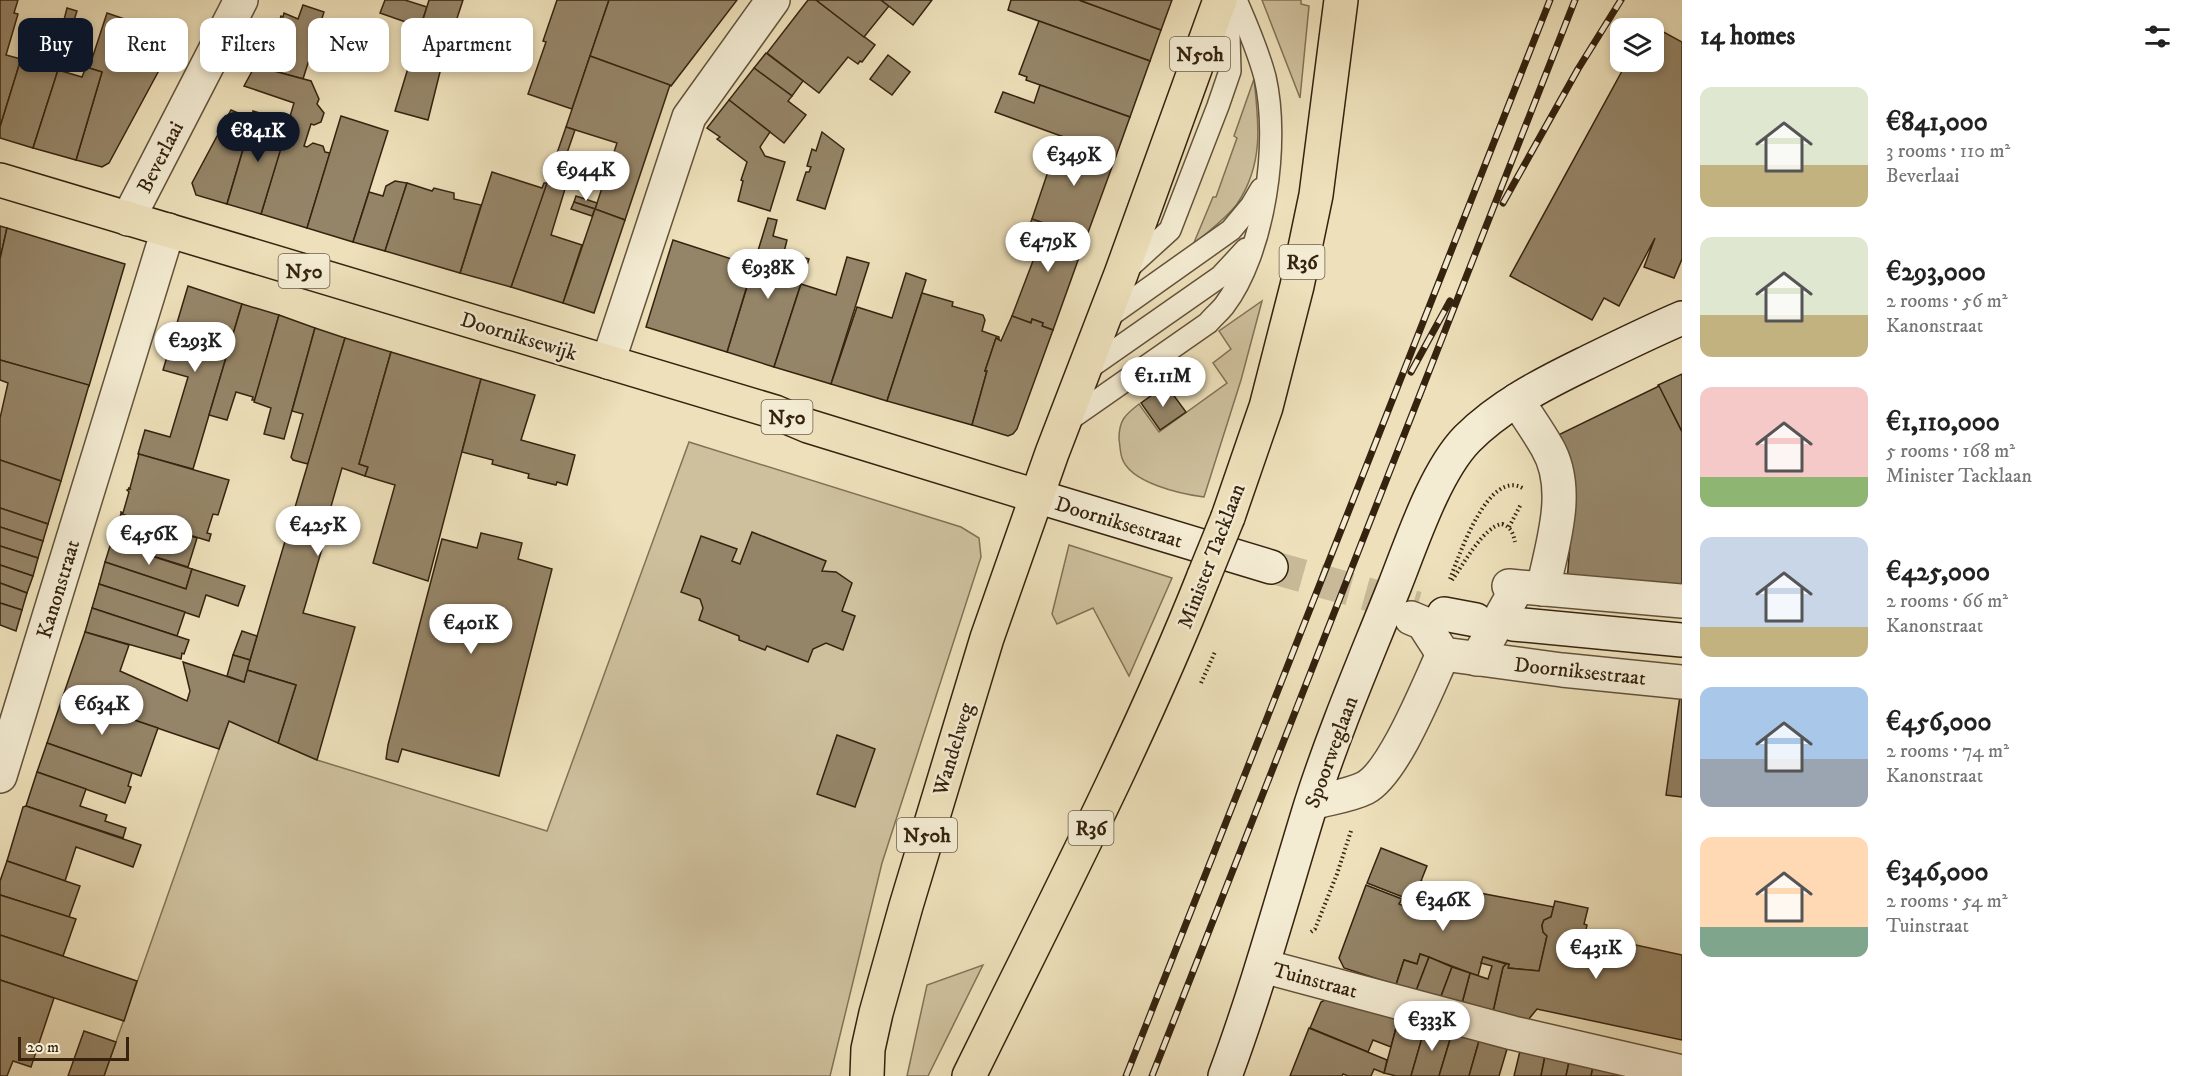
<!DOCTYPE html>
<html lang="en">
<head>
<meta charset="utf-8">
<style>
  body { margin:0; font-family:"IM FELL DW Pica",serif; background:#f2f2f2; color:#222; height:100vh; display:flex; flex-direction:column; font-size:22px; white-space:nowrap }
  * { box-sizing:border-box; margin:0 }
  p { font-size:20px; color:#767676 }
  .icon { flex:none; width:33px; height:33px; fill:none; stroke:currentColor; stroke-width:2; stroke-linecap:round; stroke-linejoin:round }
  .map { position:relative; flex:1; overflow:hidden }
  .panel { display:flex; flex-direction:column; background:#fff; width:510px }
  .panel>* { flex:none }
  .top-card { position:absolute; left:18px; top:18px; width:570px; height:54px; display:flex; gap:12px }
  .tools { position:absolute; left:1610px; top:18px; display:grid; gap:12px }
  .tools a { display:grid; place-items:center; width:54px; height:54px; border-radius:12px; background:#fff; box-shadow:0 3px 9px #0003; font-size:30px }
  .scale { position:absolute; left:18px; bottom:15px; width:111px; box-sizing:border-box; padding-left:6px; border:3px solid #35230f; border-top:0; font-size:16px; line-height:21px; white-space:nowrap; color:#35230f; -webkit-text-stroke:4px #f3ebd2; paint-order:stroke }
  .price { position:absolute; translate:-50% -51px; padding:0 14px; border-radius:21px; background:#fff; color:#222; font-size:20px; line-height:39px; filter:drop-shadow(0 2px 3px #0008) }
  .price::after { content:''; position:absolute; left:50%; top:36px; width:18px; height:14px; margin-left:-9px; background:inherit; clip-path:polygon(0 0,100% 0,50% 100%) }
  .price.on { background:#111827; color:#fff }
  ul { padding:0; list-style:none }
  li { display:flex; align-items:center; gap:18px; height:150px; padding:0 18px }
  li span { display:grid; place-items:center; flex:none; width:168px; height:120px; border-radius:12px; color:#555 }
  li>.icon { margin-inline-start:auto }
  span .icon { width:72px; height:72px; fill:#fffc; stroke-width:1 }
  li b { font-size:26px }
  h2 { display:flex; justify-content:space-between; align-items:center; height:72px; padding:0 18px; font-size:26px }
  .pill { padding:0 21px; border-radius:12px; background:#fff; box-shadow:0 3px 9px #0003; font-size:21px; line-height:54px }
  .pill.on { background:#111827; color:#fff }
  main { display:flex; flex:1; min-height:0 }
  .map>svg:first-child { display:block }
  .green { fill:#cec09d; stroke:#827256; stroke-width:1.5 }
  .building { fill:#958568; stroke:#35230f; stroke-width:1.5 }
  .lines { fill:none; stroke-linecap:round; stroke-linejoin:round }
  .secondary-tunnel { stroke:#c8ba98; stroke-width:33; stroke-dasharray:33 16; stroke-linecap:butt }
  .lane-casing { stroke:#63523a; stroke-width:24 }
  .street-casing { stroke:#63523a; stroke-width:36 }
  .secondary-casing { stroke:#35230f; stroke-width:36 }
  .primary-casing { stroke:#35230f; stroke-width:36 }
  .path { stroke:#35230f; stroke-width:4; stroke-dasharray:1.5 3; stroke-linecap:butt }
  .lane { stroke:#f3ebd2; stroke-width:21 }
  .street { stroke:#f3ebd2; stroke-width:33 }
  .secondary { stroke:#f3ebd2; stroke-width:33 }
  .primary { stroke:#ede0ba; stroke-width:33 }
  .rail-casing { stroke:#35230f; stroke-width:7 }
  .rail { stroke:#f3ebd2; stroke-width:4.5; stroke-dasharray:14; stroke-linecap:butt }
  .primary-bridge-casing { stroke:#35230f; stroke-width:36; stroke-linecap:butt }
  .primary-bridge { stroke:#ede0ba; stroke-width:33 }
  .labels { text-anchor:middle; stroke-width:5; stroke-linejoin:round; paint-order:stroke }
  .shield { fill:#f3ebd2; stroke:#6e5f4a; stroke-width:1.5 }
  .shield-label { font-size:20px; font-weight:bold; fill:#35230f }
  .street-label { font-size:21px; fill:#35230f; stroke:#f3ebd2 }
</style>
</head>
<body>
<main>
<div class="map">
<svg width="1682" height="1076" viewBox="0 0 1682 1076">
  <rect width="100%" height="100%" fill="#ede0ba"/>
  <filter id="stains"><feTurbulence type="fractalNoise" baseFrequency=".00333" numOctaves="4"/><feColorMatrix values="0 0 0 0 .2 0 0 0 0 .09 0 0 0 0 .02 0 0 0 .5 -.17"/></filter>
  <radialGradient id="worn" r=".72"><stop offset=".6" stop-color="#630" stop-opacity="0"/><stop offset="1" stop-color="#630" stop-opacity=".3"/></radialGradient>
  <!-- green -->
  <g class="green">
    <polygon points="1262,0 1301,0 1301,4 1309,6 1300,98"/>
    <path d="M1254,79C1259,124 1264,164 1237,204C1226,219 1207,232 1193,245L1213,197H1216L1237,138L1234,136Z"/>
    <path d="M1262,301L1241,380L1204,497C1181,494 1130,483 1122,458C1120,452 1120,445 1119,439C1119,420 1125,415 1139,404L1159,432L1227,383L1213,363L1231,349L1219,331Z"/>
    <polygon points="689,442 961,527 979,538 981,557 882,863 830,1076 104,1076 229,721 317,760 547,831"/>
    <polygon points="1069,545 1172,578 1129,676 1093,608 1057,624 1052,614"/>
    <polygon points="983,965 928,1076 907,1076 927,985"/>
  </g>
  <!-- building -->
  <g class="building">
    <polygon points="0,0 18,0 14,13 18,14 6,55 21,59 0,127"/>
    <polygon points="385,0 405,0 427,7 420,27 380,13"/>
    <polygon points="429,0 463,0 442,64 412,55"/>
    <polygon points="557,0 609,0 572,109 528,94 546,42 543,41"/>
    <polygon points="609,0 737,0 671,86 590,56"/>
    <polygon points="808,0 816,0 875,45 862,62 860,61 858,64 848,57 819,93 767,53"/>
    <polygon points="816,0 881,0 889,6 864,37"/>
    <polygon points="881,0 932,0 913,25"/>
    <polygon points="1011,0 1079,0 1161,30 1150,61 1008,10"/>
    <polygon points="1079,0 1172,0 1161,30"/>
    <polygon points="303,5 324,12 303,79 255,66 261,61 271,37 274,38 281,16 283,17 284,13 298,19"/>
    <polygon points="67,8 77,11 33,148 0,138 0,127 21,59 38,64 50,24 62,28"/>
    <polygon points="107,13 177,37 109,163 102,167 76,160 102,72 89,68"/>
    <polygon points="1039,21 1150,61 1130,117 1026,80 1027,77 1019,74"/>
    <polygon points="1647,23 1682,42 1682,259 1674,278 1644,267 1655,238 1619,306 1604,298 1592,320 1510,276 1627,62 1653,62 1653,28 1645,28"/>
    <polygon points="766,53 803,81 792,96 754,68"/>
    <polygon points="412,55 442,64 428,120 395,111"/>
    <polygon points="888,55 910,72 892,95 870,79"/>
    <polygon points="590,56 670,85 625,220 595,209 617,143 566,127"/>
    <polygon points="255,66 311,81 319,99 317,104 324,113 321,122 314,125 311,124 304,146 307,147 313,143 323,146 325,152 330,153 307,228 261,214 294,103 244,86"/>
    <polygon points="86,67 102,72 76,160 33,148 58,70 82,77"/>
    <polygon points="754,68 792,96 788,101 806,115 784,143 729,100"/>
    <polygon points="1040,85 1130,117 1116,156 995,112 1003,92 1034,103"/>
    <polygon points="729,100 770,132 760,147 765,156 785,162 770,211 738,201 743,181 741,180 747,162 717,139 720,137 707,128"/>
    <polygon points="231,110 252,119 227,204 196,195 192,183"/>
    <polygon points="253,111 289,122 261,214 227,204 252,119"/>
    <polygon points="341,116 388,131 353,242 307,228"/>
    <polygon points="566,127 575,130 567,153 575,156 551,235 582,245 563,303 511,287"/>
    <polygon points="822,132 844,149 825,209 797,200 806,172 809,172 811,167 807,166 812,149 816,151"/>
    <polygon points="1060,136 1116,156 1086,238 1032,219"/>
    <polygon points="492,172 542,188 544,183 547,183 511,287 460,273"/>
    <polygon points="395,181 407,183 385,251 353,242 369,192 383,196 386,186"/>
    <polygon points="407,183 432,191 434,188 454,193 454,199 481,205 460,273 385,251"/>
    <polygon points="576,196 597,203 595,209 574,202"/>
    <polygon points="574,202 595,209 592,216 571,209"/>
    <polygon points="595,209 625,220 594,313 563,303"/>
    <polygon points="768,218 777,220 773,236 787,240 784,252 809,259 774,367 727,352"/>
    <polygon points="1032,219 1086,238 1053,330 1042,326 1043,323 1032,319 1031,323 1012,316 1036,253 1021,249"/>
    <polygon points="0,226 7,228 0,259"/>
    <polygon points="7,228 125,264 89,386 0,360 0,259"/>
    <polygon points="673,240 753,266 727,352 646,327"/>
    <polygon points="847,257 869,263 831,384 774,367 801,284 836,295"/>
    <polygon points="906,273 926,280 887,401 831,384 857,307 892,318"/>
    <polygon points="188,286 242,304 193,469 138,454 145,430 170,437 188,377 163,370"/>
    <polygon points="922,293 953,302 952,306 983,315 985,320 982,331 999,337 999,339 996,338 985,371 987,371 972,425 887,401"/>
    <polygon points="242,304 279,315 255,400 252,400 253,397 236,392 227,420 209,415"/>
    <polygon points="279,315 315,328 284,439 264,434 271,408 254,402"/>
    <polygon points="1012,316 1031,323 1032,319 1043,323 1042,326 1053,330 1017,429 1013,434 1008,436 972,425 987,371 985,371 996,338 1001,341"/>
    <polygon points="315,328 345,338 308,464 293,460 291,457 303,414 292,411"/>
    <polygon points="345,338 391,352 359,464 368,467 365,476 342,468 324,531 327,532 303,613 355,627 317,760 278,743 296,685 247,670"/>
    <polygon points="391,352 481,379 428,581 373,563 395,485 365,476 368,467 359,464"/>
    <polygon points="0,360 89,385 61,481 0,460 0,418 8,383 0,380"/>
    <polygon points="1682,374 1682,432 1658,385"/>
    <polygon points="481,379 535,395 521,440 575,455 567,485 557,482 556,485 528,478 529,474 492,464 493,460 462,452"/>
    <polygon points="1166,385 1186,412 1160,430 1141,403"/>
    <polygon points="1659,386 1682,432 1682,592 1567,582 1575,481 1554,437"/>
    <polygon points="139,454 229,480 218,515 213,514 207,533 211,534 209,541 121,514 121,512 123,513 129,492 127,490 130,489 128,488 130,488"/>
    <polygon points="0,460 61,481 48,524 0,508"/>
    <polygon points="0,508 48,524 43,541 0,527"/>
    <polygon points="121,514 197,538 188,567 111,543"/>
    <polygon points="0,527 43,541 38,558 0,546"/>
    <polygon points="752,532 826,561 822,571 836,572 852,583 842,611 855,616 843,650 826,643 813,649 808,662 767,646 765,650 739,640 739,636 699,620 703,608 700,599 681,592 701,536 737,549 732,561 740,564"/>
    <polygon points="481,533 522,543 518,559 552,569 499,776 402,749 398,762 386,759 388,745 442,539 477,548"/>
    <polygon points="111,543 192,569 186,589 105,562"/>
    <polygon points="0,546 38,558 33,576 0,565"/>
    <polygon points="105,562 186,589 192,569 245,586 238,606 206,595 199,617 99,584"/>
    <polygon points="0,565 33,576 27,593 0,583"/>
    <polygon points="0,583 27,593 22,610 0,603"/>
    <polygon points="99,584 185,612 177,636 92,608"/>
    <polygon points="0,603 22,610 16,631 0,625"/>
    <polygon points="92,608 189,640 184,654 182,653 181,659 85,632"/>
    <polygon points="242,631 257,636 250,660 233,655"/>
    <polygon points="85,632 129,645 120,671 187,701 190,691 183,662 244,682 247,670 296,685 278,743 229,721 219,749 63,696"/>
    <polygon points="233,655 250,660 244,682 227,676"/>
    <polygon points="63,696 158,728 141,776 47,743"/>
    <polygon points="1680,696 1682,697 1682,797 1666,795"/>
    <polygon points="837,735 875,749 855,807 817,794"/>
    <polygon points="47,743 132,773 128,786 131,787 125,803 37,772"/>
    <polygon points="37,772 86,789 80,806 107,815 105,821 126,828 123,838 26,806"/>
    <polygon points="26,806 141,845 133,867 76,847 65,881 7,861 23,807"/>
    <polygon points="1381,848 1427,866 1413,901 1367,883"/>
    <polygon points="7,861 80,886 69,917 0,895 0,881"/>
    <polygon points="1421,881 1469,900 1469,891 1554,907 1551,917 1544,920 1542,925 1543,932 1547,936 1539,971 1508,968 1509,964 1483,957 1478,976 1420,954 1417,964 1404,960 1396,985 1344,968 1339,958 1366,885 1402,899 1399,904 1411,909"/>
    <polygon points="0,895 76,919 63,956 0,935"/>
    <polygon points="1555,901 1588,908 1584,924 1587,925 1585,934 1682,955 1682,1040 1537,1009 1528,1020 1492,1016 1503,967 1506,964 1509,964 1508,968 1539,971 1547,936 1543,932 1542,925 1544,920 1551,917"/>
    <polygon points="0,935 137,981 124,1021 0,980"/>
    <polygon points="1420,954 1429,957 1416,991 1396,985 1404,960 1417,964"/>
    <polygon points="1429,957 1452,967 1440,999 1416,991"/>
    <polygon points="1483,957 1506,964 1503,967 1492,1016 1461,1007 1470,973 1488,979 1492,966 1481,963"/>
    <polygon points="1452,967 1470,973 1461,1007 1440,999"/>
    <polygon points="0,980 54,998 31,1067 13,1061 7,1076 0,1076"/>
    <polygon points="1331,997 1399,1017 1391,1047 1373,1040 1368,1052 1310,1028 1321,1002"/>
    <polygon points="1399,1017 1426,1024 1411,1076 1396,1076 1384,1073"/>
    <polygon points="1426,1024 1452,1033 1439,1076 1411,1076"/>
    <polygon points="1309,1028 1387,1060 1384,1073 1374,1069 1371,1076 1348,1076 1343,1074 1342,1076 1290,1076"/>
    <polygon points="84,1031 116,1042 104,1076 68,1076"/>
    <polygon points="1452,1033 1479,1041 1469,1076 1439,1076"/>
    <polygon points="1479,1041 1507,1049 1499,1076 1469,1076"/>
    <polygon points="1520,1051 1545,1056 1541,1076 1514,1076"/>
    <polygon points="1545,1056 1569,1062 1566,1076 1541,1076"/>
    <polygon points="1569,1062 1593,1067 1591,1076 1566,1076"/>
    <polygon points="1593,1067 1620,1073 1619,1076 1591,1076"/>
  </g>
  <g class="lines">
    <!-- secondary-tunnel -->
    <polyline class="secondary-tunnel" points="1271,567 1417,608"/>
    <defs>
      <g id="lane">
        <polyline points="1126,270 1170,230 1218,106 1230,71 1228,0"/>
        <polyline points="1104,320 1231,230 1251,206 1261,189"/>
        <polyline points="1085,371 1221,276 1246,249"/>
        <path d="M1066,422L1208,323C1213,317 1219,312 1224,306C1265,252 1280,142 1265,77C1258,51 1247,25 1236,0"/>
      </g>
      <g id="street">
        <polyline points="128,219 241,0"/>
        <polyline points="608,362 689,117 773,0"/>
        <path d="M1517,400C1527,416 1538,431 1547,447C1572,489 1552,545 1543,589"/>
        <polyline points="1509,586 1682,601"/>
        <polyline points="1411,618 1423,623 1443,654 1562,670 1682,682"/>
        <polyline points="1477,659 1517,588"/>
        <polyline points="0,776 168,230"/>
        <path d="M1312,803C1328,798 1349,796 1365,788C1394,773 1428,686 1443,654"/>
        <polyline points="1263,966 1513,1033 1682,1072"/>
      </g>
      <g id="secondary">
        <polyline points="1036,496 1271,567"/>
        <polyline points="1444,614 1476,620"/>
        <polyline points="1513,624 1682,640"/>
        <path d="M1225,1076C1258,987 1283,895 1311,804C1335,729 1366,658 1395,585C1412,542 1435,472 1467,439C1500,406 1543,384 1584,364C1617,348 1649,332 1682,318"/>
      </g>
      <g id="primary">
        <polyline points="0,180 775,412 808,426 1036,496"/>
        <polyline points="1228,517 1266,407 1297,286 1316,195 1341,0"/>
        <polyline points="867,1076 868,1049 876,1013 906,906 987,638 1052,453 1121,274 1220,0"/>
        <path d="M969,1076C1050,911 1136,747 1204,576"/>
      </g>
    </defs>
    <!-- lane casing -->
    <use href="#lane" class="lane-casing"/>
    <!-- street casing -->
    <use href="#street" class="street-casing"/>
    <!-- secondary casing -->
    <use href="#secondary" class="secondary-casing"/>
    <!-- primary casing -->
    <use href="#primary" class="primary-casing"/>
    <!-- path -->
    <g class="path">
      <polyline points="1509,527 1521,504"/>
      <path d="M1450,579C1459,556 1489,466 1524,489"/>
      <path d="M1452,580C1464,564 1483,527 1502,524C1511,527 1513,533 1515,542"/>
      <polyline points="1201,683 1215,652"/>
      <polyline points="1311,932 1315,929 1337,874 1351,831"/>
    </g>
    <!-- lane -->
    <use href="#lane" class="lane"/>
    <!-- street -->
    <use href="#street" class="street"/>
    <!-- secondary -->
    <use href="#secondary" class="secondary"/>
    <!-- primary -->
    <use href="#primary" class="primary"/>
    <defs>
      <g id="rail">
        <polyline points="1503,203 1578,69 1621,0"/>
        <polyline points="1411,372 1450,301"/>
        <polyline points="1126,1076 1550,0"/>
        <polyline points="1152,1076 1575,0"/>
      </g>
    </defs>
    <!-- rail casing -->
    <use href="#rail" class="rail-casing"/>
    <!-- rail -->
    <use href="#rail" class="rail"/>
    <defs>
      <polyline id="primary-bridge" points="1204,576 1228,517"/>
    </defs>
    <!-- primary-bridge casing -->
    <use href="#primary-bridge" class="primary-bridge-casing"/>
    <!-- primary-bridge -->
    <use href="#primary-bridge" class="primary-bridge"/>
  </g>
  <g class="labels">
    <!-- shield labels -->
    <g class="shield">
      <rect x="1170" y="37" width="60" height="34" rx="4.5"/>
      <rect x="1279.5" y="245" width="45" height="34" rx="4.5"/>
      <rect x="278.5" y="254" width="51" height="34" rx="4.5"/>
      <rect x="761.5" y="400" width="51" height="34" rx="4.5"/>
      <rect x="1068.5" y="811" width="45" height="34" rx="4.5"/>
      <rect x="897" y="818" width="60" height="34" rx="4.5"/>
    </g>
    <g class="shield-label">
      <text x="1200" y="61">N50h</text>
      <text x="1302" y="269">R36</text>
      <text x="304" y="278">N50</text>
      <text x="787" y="424">N50</text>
      <text x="1091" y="835">R36</text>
      <text x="927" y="842">N50h</text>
    </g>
    <!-- street labels -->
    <g class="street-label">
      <text transform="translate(160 157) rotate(-63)" y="7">Beverlaai</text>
      <text transform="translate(519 336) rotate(17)" y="7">Doorniksewijk</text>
      <text transform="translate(1119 522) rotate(17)" y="7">Doorniksestraat</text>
      <text transform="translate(1211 556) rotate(-69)" y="7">Minister Tacklaan</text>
      <text transform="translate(58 589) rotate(-73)" y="7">Kanonstraat</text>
      <text transform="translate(1580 671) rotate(6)" y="7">Doorniksestraat</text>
      <text transform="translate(953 749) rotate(-73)" y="7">Wandelweg</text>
      <text transform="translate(1331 752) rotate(-70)" y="7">Spoorweglaan</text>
      <text transform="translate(1315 980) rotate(15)" y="7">Tuinstraat</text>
    </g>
  </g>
  <rect width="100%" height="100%" filter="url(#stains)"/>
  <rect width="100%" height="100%" fill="url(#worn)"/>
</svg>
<div class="tools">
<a><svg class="icon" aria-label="layers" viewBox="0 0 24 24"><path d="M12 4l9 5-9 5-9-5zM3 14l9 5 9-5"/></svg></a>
</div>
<div class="scale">20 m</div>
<b class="price on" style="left:258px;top:163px">€841K</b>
<b class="price" style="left:1074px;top:187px">€349K</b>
<b class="price" style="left:586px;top:202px">€944K</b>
<b class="price" style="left:1048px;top:273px">€479K</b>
<b class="price" style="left:768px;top:300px">€938K</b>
<b class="price" style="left:195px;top:373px">€293K</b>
<b class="price" style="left:1163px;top:408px">€1.11M</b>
<b class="price" style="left:318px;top:557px">€425K</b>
<b class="price" style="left:149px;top:566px">€456K</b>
<b class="price" style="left:471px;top:655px">€401K</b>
<b class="price" style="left:102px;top:736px">€634K</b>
<b class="price" style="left:1443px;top:932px">€346K</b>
<b class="price" style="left:1596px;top:980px">€431K</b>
<b class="price" style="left:1432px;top:1052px">€333K</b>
<div class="top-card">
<a class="pill on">Buy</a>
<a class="pill">Rent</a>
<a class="pill">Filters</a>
<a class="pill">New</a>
<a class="pill">Apartment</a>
</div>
</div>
<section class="panel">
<h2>14 homes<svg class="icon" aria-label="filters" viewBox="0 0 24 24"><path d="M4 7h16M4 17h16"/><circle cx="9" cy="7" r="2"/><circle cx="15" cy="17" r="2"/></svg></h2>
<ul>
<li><span style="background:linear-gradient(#dfe7d0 65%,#c2b280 0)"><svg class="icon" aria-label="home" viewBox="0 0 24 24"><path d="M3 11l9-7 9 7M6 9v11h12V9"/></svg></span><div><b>€841,000</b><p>3 rooms · 110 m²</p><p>Beverlaai</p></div></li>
<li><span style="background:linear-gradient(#dfe7d0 65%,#c2b280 0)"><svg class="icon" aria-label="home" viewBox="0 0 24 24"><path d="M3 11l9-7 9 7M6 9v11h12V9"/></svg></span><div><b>€293,000</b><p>2 rooms · 56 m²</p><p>Kanonstraat</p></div></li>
<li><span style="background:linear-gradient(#f6c9c9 75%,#8fb573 0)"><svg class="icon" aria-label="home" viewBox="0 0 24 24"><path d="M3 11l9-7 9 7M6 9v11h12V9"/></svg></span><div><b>€1,110,000</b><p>5 rooms · 168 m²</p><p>Minister Tacklaan</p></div></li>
<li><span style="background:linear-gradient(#c9d6e8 75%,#c2b280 0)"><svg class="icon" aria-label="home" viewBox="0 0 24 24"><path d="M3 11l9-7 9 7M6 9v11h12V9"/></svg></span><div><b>€425,000</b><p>2 rooms · 66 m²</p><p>Kanonstraat</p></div></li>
<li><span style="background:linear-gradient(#a9c7e8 60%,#9aa5b1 0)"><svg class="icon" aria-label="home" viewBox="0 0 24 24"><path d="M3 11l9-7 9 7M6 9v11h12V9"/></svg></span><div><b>€456,000</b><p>2 rooms · 74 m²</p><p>Kanonstraat</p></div></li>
<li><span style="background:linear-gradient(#ffd9b3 75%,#7fa58c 0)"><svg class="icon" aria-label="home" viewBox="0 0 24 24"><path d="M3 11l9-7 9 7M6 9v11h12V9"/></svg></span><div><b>€346,000</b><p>2 rooms · 54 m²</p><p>Tuinstraat</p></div></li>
</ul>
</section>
</main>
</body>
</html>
